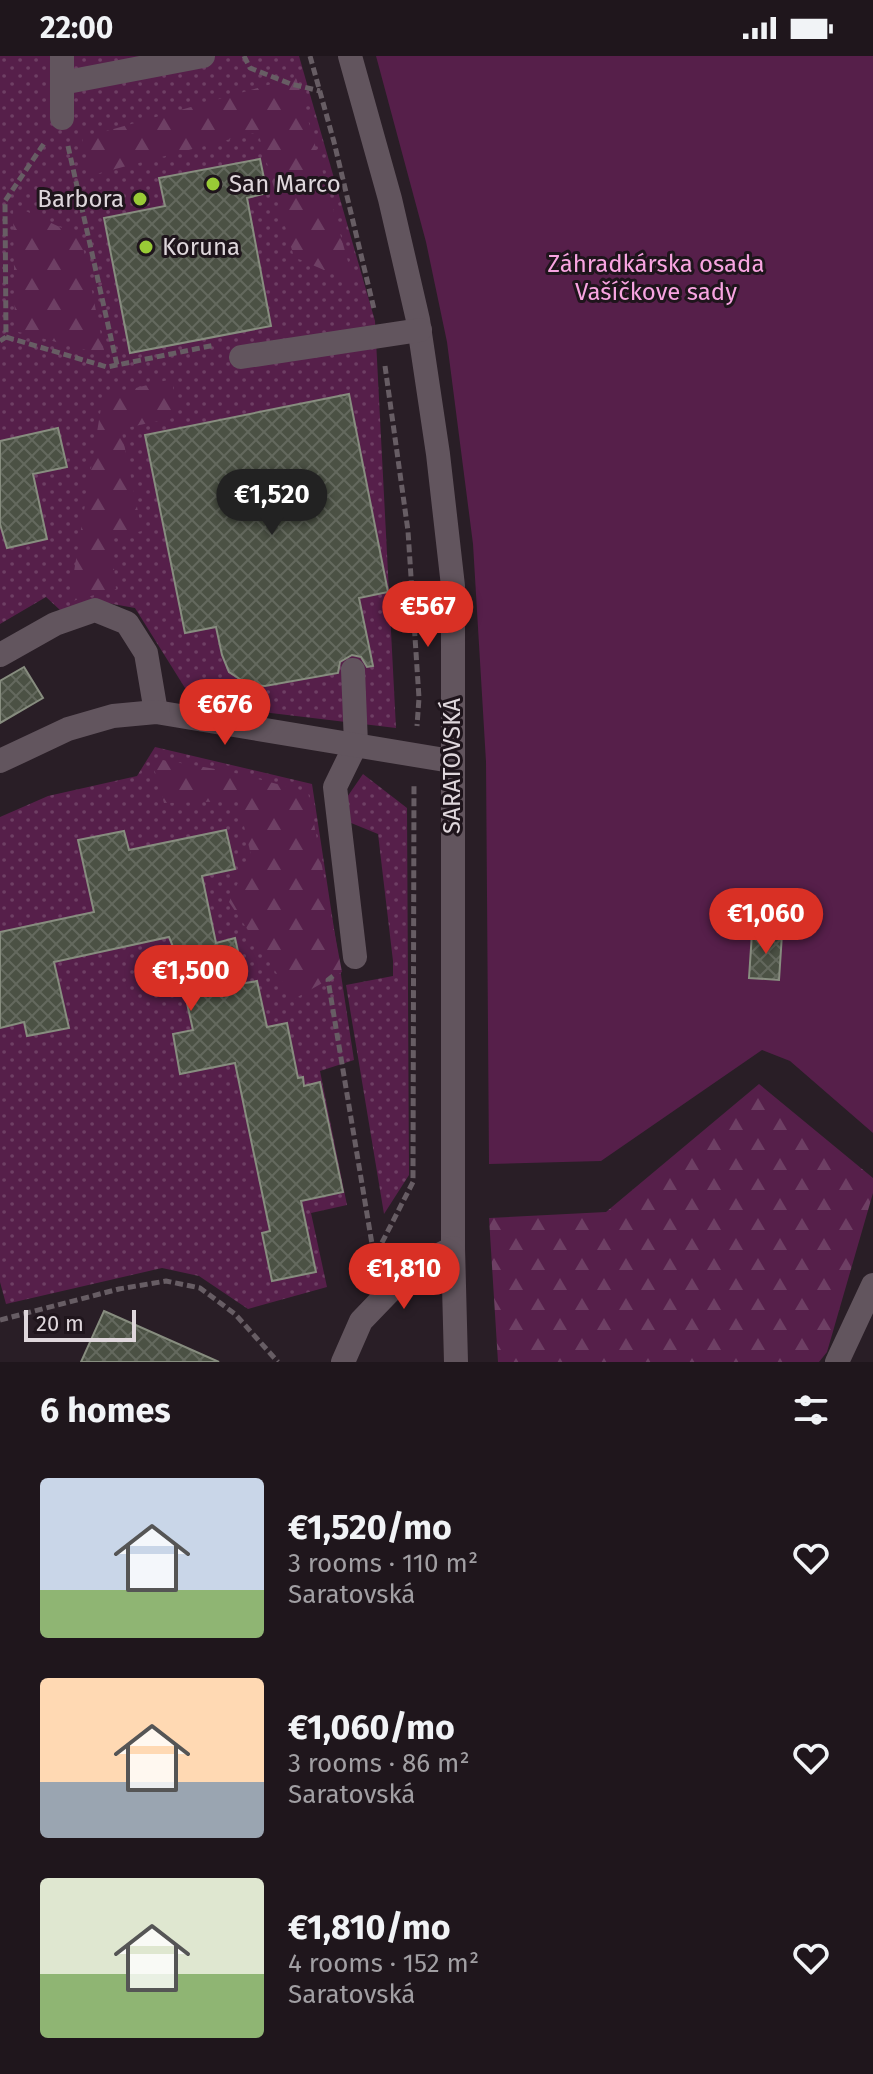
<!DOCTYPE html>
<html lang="en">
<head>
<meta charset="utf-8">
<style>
  body { margin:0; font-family:"Fira Sans",sans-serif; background:#2c2329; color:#f1f3f6; height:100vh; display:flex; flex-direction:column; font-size:30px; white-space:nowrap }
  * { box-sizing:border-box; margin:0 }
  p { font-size:26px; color:#a19fa3 }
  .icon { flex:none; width:44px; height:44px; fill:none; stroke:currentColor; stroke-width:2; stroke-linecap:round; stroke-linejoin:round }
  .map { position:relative; height:1306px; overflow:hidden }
  .sheet { display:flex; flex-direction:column; background:#1f161c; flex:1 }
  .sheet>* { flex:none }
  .scale { position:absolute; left:24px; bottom:20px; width:112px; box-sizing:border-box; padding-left:8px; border:4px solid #dfd7dc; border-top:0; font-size:22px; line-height:28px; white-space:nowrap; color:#dfd7dc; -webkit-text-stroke:6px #1f151c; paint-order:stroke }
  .price { position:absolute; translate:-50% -68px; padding:0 18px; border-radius:28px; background:#d93025; color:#fff; font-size:26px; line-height:52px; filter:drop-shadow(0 2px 4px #0008) }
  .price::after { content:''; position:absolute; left:50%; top:48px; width:24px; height:18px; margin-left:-12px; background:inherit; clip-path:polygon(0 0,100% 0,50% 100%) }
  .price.on { background:#222; color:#fff }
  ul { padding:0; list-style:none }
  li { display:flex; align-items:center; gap:24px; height:200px; padding:0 40px }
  li span { display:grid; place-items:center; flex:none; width:224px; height:160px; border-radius:8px; color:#555 }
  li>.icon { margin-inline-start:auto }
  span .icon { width:96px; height:96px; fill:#fffc; stroke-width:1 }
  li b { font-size:34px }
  h2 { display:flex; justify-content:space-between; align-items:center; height:96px; padding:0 40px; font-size:34px }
  .status { display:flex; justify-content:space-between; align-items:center; height:56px; padding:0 40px; background:#1f161c; direction:ltr }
  .status svg { height:22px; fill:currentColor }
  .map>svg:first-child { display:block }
  .grass { fill:url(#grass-dots) }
  .forest { fill:url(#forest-firs) }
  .garden { fill:#561f4a }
  .building { fill:url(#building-cross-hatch); stroke:#878d7f; stroke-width:2 }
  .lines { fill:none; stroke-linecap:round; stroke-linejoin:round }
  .path { stroke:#675d64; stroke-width:5; stroke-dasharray:8 4; stroke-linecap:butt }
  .minor { stroke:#62555e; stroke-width:24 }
  .poi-dot { fill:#99cb36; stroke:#1f151c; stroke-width:3 }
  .labels { text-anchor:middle; stroke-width:6; stroke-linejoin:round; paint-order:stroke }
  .poi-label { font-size:24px; fill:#dfd7dc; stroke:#1f151c; text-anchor:start }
  .park-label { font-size:24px; fill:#f8a4e1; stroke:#1f151c }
  .street-label { font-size:24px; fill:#dfd7dc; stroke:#1f151c }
</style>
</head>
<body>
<div class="status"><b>22:00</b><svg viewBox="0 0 49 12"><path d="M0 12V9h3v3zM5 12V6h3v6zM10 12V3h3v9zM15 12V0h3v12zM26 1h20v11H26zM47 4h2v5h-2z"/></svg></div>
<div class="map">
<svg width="873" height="1306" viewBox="0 0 873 1306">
  <defs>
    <pattern id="grass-dots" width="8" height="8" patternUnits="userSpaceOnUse" patternTransform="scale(2)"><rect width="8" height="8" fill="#561f4a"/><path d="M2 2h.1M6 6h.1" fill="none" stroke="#6e3f64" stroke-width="1.8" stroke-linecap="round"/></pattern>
    <pattern id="forest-firs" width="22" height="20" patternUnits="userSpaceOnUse" patternTransform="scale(2)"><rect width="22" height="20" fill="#561f4a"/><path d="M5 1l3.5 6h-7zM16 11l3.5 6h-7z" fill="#6e3f64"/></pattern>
    <pattern id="building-cross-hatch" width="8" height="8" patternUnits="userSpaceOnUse" patternTransform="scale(2)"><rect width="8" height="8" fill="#4b5144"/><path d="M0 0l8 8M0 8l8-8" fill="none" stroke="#64695e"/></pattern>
  </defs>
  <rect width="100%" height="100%" fill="#291e26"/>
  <!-- grass -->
  <g class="grass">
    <polygon points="0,0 299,0 375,265 396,672 195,648 135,552 107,547 60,554 46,541 0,568"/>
    <polygon points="155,691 312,728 354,1004 320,1015 347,1149 311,1157 327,1231 248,1253 199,1220 162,1212 6,1248 0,1226 0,761 48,740 137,720"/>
    <polygon points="363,718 407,752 409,1119 384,1158 346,929 393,920 393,905 378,778 334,760"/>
  </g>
  <!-- forest -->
  <g class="forest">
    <polygon points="296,21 354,227 294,201 258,76 92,119 82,82"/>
    <polygon points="13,149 81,181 105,299 15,275"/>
    <polygon points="172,323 177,361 121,373 142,475 111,482 116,533 69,546 103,340"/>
    <polygon points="151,702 227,715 308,736 342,916 294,943 229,846 251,799 238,745 164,747"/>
    <polygon points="759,1028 873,1122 873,1137 827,1296 819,1306 498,1306 489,1162 606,1156"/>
  </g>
  <!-- garden -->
  <polygon class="garden" points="376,0 873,0 873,1077 790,1005 762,994 601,1105 489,1108 486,706 473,488 447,286 426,186"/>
  <!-- building -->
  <g class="building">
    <polygon points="260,103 267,137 247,142 271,270 130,297 104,162 165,150 159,122"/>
    <polygon points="349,338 388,536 359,542 373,610 367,611 361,601 352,599 340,606 338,617 265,630 249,629 229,616 222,599 216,571 185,577 145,379"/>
    <polygon points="58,372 67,411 33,418 47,483 7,492 0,468 0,385"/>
    <polygon points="24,611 43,642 0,667 0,625"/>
    <polygon points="226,774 235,813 202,820 216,887 235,882 245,927 257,925 267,971 287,967 298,1022 303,1021 304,1030 320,1026 343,1136 301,1145 316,1216 272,1225 262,1177 270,1175 235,1007 180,1018 173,978 193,974 176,898 169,881 54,906 69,972 27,980 24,966 0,972 0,876 94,856 78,784 124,775 129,794"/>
    <polygon points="752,877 782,878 779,924 749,922"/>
    <polygon points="104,1255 219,1306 81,1306"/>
  </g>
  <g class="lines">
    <!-- path -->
    <g class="path">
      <polyline points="244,0 250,12 291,28 320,35"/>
      <polyline points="310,0 334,86 374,253"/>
      <polyline points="68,90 117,309"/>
      <polyline points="6,281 107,311 215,289"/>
      <polyline points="0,285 6,281 5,145 45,86"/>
      <polyline points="385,310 408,475 419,642 417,670"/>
      <polyline points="333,920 328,924 374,1200"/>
      <polyline points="371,1208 413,1126 414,728"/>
      <polyline points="0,1264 119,1233 166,1225 200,1232 235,1258 278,1306"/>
    </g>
    <!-- minor -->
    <g class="minor">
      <polyline points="350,0 390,143 418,264 438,398 453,530 453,1192 456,1306"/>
      <polyline points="62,27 203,0"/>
      <polyline points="62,62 62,0"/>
      <polyline points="241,301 420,274"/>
      <polyline points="0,599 55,568 95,554 127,567 146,597 156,656"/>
      <polyline points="353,614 356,688 335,731 355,901"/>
      <polyline points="0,705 68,673 113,660 156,656 451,705"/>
      <polyline points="343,1306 361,1265 386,1239 413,1212 453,1192"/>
      <polyline points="837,1306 873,1229"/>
    </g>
  </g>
  <!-- markers -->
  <g class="poi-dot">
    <circle cx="213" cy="128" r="8"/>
    <circle cx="140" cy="143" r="8"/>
    <circle cx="146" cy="191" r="8"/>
  </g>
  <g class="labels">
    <!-- poi labels -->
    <g class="poi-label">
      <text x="229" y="136">San Marco</text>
      <text x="124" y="151" text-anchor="end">Barbora</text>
      <text x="162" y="199">Koruna</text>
    </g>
    <!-- park labels -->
    <g class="park-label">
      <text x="656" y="216">Záhradkárska osada<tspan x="656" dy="28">Vašíčkove sady</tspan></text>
    </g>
    <!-- street labels -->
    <g class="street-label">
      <text transform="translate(452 710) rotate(-90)" y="8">SARATOVSKÁ</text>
    </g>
  </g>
</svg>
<div class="scale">20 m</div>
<b class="price on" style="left:272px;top:481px">€1,520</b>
<b class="price" style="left:428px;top:593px">€567</b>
<b class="price" style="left:225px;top:691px">€676</b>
<b class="price" style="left:766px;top:900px">€1,060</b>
<b class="price" style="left:191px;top:957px">€1,500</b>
<b class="price" style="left:404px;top:1255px">€1,810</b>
</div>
<section class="sheet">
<h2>6 homes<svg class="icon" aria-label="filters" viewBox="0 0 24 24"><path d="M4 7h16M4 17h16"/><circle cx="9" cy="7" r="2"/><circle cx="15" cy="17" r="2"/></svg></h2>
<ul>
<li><span style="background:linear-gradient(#c9d6e8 70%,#8fb573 0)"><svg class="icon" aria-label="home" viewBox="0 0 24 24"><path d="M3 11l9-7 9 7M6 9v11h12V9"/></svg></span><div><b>€1,520/mo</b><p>3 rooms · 110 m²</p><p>Saratovská</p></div><svg class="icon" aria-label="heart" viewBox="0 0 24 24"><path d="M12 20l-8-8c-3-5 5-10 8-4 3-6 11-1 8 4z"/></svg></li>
<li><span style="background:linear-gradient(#ffd9b3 65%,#9aa5b1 0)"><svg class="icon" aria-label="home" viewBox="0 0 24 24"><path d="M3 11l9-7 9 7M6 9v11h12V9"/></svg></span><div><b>€1,060/mo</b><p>3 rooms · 86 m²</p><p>Saratovská</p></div><svg class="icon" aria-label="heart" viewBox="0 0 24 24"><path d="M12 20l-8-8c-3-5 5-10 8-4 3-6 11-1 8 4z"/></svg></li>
<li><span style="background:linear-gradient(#dfe7d0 60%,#8fb573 0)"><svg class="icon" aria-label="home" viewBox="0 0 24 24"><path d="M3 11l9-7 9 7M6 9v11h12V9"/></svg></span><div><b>€1,810/mo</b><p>4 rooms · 152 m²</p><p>Saratovská</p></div><svg class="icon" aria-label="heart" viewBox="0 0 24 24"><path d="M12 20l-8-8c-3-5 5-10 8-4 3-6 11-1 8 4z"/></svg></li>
</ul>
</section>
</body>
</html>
